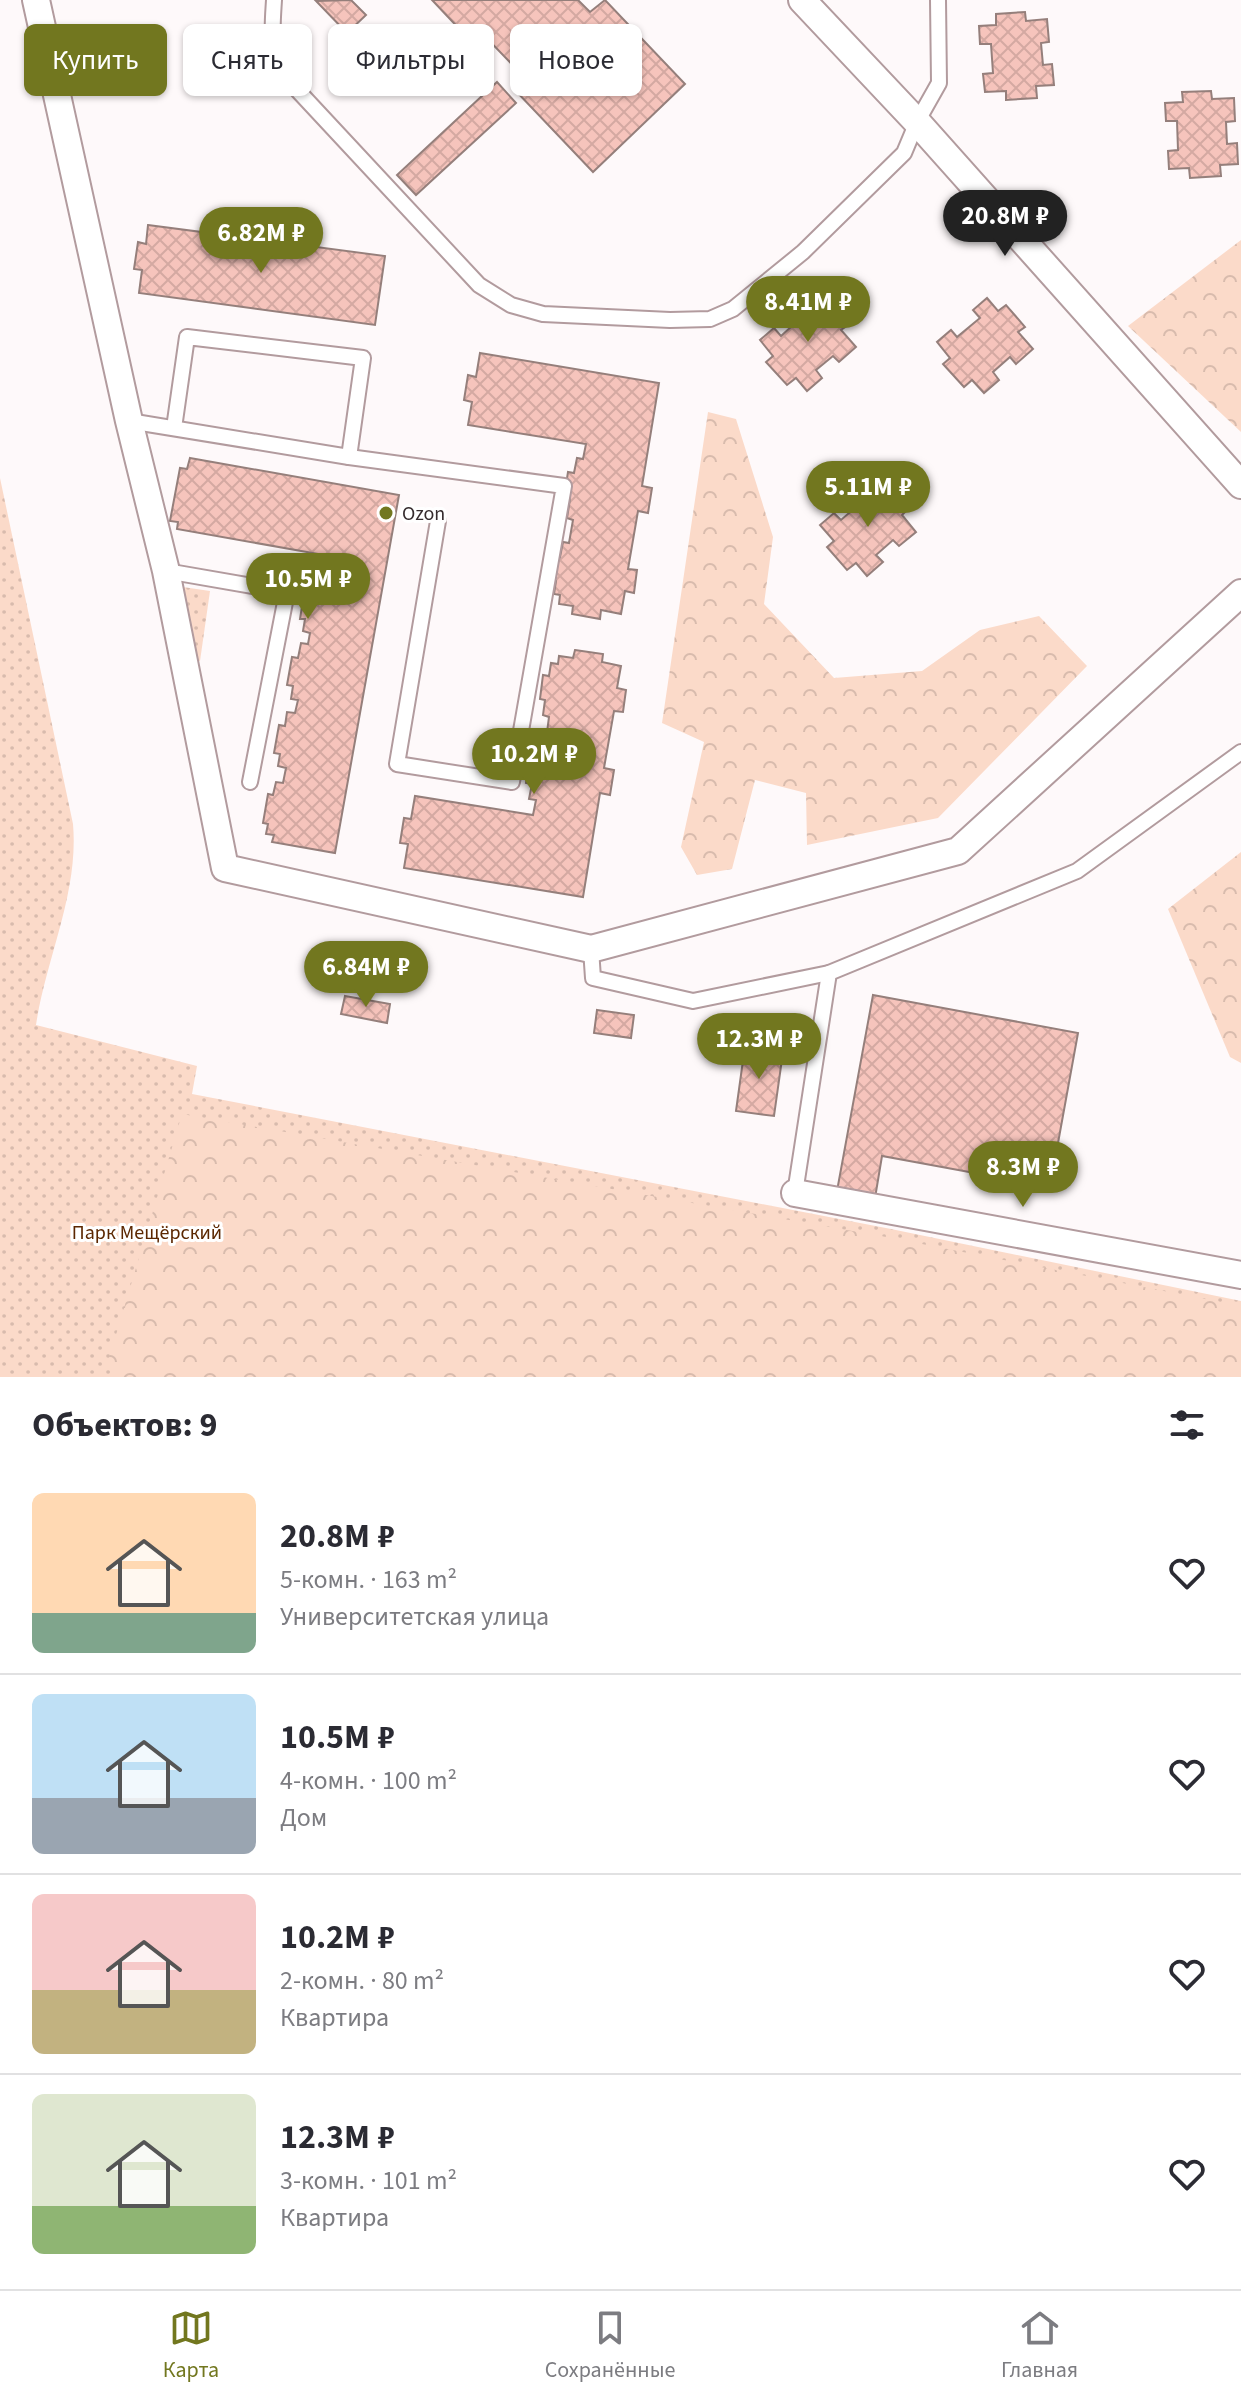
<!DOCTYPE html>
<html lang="ru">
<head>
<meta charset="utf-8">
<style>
  body { margin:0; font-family:"Source Sans 3",sans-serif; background:#f7f7f7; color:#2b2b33; height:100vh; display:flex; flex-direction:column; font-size:30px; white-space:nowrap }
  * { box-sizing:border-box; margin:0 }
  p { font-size:26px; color:#7c7c81 }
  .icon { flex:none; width:44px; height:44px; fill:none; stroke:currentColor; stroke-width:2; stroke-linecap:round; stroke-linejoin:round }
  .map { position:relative; height:1377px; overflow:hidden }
  .drawer { display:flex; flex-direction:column; background:#fff; flex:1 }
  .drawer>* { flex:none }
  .guide { position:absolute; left:24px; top:24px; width:800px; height:72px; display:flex; gap:16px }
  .price { position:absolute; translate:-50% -68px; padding:0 18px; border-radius:28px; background:#72771f; color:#fff; font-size:26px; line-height:52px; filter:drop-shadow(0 2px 4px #0008) }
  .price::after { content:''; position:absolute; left:50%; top:48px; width:24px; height:18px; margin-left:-12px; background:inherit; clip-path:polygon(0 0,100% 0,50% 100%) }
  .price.current { background:#222; color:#fff }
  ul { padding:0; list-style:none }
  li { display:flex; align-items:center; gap:24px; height:200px; padding:0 32px }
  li+li { border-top:2px solid #e1e1e2 }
  li span { display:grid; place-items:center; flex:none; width:224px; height:160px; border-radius:12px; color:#555 }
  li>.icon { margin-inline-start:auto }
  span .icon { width:96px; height:96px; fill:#fffc; stroke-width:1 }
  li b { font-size:34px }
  h2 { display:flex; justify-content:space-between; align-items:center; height:96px; padding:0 32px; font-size:34px }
  .tag { padding:0 28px; border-radius:12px; background:#fff; box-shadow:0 2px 6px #0004; font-size:28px; line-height:72px }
  .tag.current { background:#72771f; color:#fff }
  .tabs { display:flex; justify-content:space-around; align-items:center; height:112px; border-top:2px solid #e1e1e2; background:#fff; font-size:22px; color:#7c7c81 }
  .tabs a { display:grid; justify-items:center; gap:4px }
  .tabs .current { color:#72771f }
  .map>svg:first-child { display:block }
  .grass { fill:url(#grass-dots) }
  .forest { fill:url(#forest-crowns) }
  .building { fill:url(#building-cross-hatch); stroke:#957f7b; stroke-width:2 }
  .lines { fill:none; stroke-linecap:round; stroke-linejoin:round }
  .service-casing { stroke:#b29b9e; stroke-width:18 }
  .minor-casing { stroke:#b29b9e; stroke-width:30 }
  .service { stroke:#fff; stroke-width:14 }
  .minor { stroke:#fff; stroke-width:26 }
  .poi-dot { fill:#72771f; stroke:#fff; stroke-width:3 }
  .labels { text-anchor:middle; stroke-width:6; stroke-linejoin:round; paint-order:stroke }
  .poi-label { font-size:20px; fill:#352b2d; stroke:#fff; text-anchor:start }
  .park-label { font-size:20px; fill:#5b2701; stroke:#fff }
</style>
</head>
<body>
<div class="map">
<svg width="1241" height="1377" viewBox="0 0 1241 1377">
  <defs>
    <pattern id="grass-dots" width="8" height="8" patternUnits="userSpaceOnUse" patternTransform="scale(2)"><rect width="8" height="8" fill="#fbdac9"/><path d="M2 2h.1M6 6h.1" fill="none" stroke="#d8bbad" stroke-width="1.8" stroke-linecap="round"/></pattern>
    <pattern id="forest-crowns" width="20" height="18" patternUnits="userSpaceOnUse" patternTransform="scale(2)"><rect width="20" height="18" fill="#fbdac9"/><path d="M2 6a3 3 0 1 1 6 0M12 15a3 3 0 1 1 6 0" fill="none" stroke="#d8bbad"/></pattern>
    <pattern id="building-cross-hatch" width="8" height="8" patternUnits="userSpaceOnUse" patternTransform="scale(2)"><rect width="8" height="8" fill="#f6c4bc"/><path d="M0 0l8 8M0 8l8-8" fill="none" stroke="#d4a9a2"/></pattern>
  </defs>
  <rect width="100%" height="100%" fill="#fef9fa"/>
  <!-- grass -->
  <g class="grass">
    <path d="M0,478L73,824C79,893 46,958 36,1025L197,1066L192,1094L891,1229L1241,1301V1377H0Z"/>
    <polygon points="176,586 210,591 200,661 191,660"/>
  </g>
  <!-- forest -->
  <g class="forest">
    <polygon points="1241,240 1241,432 1128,326"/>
    <polygon points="708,412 736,419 773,537 764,604 834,678 922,671 980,630 1039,616 1087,666 938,818 807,845 806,793 755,780 732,869 697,875 681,847 704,742 662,723"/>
    <polygon points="1241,852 1241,1063 1230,1057 1168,909"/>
    <polygon points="182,1114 881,1236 1241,1306 1241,1377 119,1377 107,1365"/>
  </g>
  <!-- building -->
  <g class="building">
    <polygon points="351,0 366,15 347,33 316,1"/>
    <polygon points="432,0 578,0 590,12 605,0 685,84 593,172 513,88 524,77 477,28 467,37"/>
    <polygon points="1025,12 1026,21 1047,19 1049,42 1041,43 1043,65 1052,64 1054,85 1036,86 1037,98 1006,100 1006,91 985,92 983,74 993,73 991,44 980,44 979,26 996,25 996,14"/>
    <polygon points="497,82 516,103 416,195 397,175"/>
    <polygon points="1211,91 1212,99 1234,98 1235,121 1226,122 1227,144 1237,143 1238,164 1220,165 1221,176 1190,178 1189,168 1169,169 1168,151 1178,150 1177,121 1166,121 1165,103 1183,102 1182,92"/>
    <polygon points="148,225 385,256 375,325 139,293 142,270 134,269 138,242 146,244"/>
    <polygon points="810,296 821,309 829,303 848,325 841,330 856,347 839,362 833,356 816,370 822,378 807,391 796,378 787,385 766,362 773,356 760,340 774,328 781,336 803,316 796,308"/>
    <polygon points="987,298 998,311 1006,305 1025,327 1018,332 1033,349 1016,364 1010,357 993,372 999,380 984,393 972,380 964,387 943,364 950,358 937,342 951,330 957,337 980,318 973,310"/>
    <polygon points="480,353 659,383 642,486 652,488 648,513 638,511 628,569 637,570 634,593 625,591 621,614 601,610 600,619 572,614 573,606 559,604 560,595 554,594 556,581 550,580 554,556 560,557 563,542 569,543 573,520 567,518 570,499 564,498 568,472 574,473 577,458 583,459 586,444 468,425 472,402 464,400 468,375 476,377"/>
    <polygon points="190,458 399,495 335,853 272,842 274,835 266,834 268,824 263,823 268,794 273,795 276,782 283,783 286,768 278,766 280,754 274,753 279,725 285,726 287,712 295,713 298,700 291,699 293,686 287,685 292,657 298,658 301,643 308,644 310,633 303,631 305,619 300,619 305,588 310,589 312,577 319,579 324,555 177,529 178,522 170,521 180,468 187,469"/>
    <polygon points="870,481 881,494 889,487 908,509 902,515 916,532 899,546 893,540 876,555 883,562 867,576 856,563 847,570 827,547 834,541 820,525 834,513 841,520 863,501 856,493"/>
    <polygon points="575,650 603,654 602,662 621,666 617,688 626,690 623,712 614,711 604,768 614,770 610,795 600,793 583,897 404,868 408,844 400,843 404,818 411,819 415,796 533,815 536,800 529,799 532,784 526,783 530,757 536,758 539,738 546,740 549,717 543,715 545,700 540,699 543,675 549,676 551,663 558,664 559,656 573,658"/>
    <polygon points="873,995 1078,1033 1050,1187 882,1156 875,1198 837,1191"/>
    <polygon points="345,996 390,1004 387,1023 341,1014"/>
    <polygon points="597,1010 634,1015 631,1038 594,1033"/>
    <polygon points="745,1046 783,1052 774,1116 736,1111"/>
  </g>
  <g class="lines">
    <defs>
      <g id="service">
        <path d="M274,0C272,33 269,52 288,80L479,285L511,305L543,314L670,320L710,319L733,309L803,252L904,153L917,122L939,83L938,0"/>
        <polyline points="129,421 349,457 564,486 512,782 397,764 438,521"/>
        <polyline points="174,428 187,337 363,358 349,457"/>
        <polyline points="166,571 287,592 250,782"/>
        <polyline points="591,949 593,978 693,1001 829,973"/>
        <polyline points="795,1193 829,973 1077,871 1241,752"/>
      </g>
      <g id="minor">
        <polyline points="36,0 129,421 166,571 225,868 591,949 958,851 1241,593"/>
        <polyline points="802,0 917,122 1241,485"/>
        <polyline points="795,1193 1241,1275"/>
      </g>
    </defs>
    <!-- service casing -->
    <use href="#service" class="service-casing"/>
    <!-- minor casing -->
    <use href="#minor" class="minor-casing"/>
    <!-- service -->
    <use href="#service" class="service"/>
    <!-- minor -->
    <use href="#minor" class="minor"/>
  </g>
  <!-- markers -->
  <circle class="poi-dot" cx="386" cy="513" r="8"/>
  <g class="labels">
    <!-- poi labels -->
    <g class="poi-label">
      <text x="402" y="520">Ozon</text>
    </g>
    <!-- park labels -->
    <g class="park-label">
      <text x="147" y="1239">Парк Мещёрский</text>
    </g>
  </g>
</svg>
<b class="price current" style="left:1005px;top:258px">20.8M ₽</b>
<b class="price" style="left:261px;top:275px">6.82M ₽</b>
<b class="price" style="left:808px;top:344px">8.41M ₽</b>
<b class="price" style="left:868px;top:529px">5.11M ₽</b>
<b class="price" style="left:308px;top:621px">10.5M ₽</b>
<b class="price" style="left:534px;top:796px">10.2M ₽</b>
<b class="price" style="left:366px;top:1009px">6.84M ₽</b>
<b class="price" style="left:759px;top:1081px">12.3M ₽</b>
<b class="price" style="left:1023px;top:1209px">8.3M ₽</b>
<div class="guide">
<a class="tag current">Купить</a>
<a class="tag">Снять</a>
<a class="tag">Фильтры</a>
<a class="tag">Новое</a>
</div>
</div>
<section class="drawer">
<h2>Объектов: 9<svg class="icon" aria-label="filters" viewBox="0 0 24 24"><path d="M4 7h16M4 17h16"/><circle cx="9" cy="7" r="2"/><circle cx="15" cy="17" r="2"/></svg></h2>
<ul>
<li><span style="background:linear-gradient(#ffd9b3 75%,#7fa58c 0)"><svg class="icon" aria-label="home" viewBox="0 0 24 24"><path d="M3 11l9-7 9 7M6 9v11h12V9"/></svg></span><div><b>20.8M ₽</b><p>5-комн. · 163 m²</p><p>Университетская улица</p></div><svg class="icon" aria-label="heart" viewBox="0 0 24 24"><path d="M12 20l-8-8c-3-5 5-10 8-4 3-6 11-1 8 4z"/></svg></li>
<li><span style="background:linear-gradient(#bfe0f5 65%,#9aa5b1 0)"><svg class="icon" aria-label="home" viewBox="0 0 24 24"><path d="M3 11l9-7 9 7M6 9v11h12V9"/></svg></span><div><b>10.5M ₽</b><p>4-комн. · 100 m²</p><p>Дом</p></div><svg class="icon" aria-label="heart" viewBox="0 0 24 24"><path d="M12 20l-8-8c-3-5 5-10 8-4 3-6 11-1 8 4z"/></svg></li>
<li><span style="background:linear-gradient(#f6c9c9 60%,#c2b280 0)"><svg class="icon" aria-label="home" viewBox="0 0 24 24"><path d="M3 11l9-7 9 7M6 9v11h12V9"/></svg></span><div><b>10.2M ₽</b><p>2-комн. · 80 m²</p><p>Квартира</p></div><svg class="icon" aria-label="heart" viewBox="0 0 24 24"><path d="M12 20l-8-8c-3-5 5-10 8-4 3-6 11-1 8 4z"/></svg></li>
<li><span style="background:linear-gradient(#dfe7d0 70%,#8fb573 0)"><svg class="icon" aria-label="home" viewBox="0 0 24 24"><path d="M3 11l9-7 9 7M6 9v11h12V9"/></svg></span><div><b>12.3M ₽</b><p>3-комн. · 101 m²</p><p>Квартира</p></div><svg class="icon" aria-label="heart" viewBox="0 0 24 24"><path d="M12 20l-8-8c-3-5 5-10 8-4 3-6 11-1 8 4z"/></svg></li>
</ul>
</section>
<nav class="tabs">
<a class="current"><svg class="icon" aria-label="map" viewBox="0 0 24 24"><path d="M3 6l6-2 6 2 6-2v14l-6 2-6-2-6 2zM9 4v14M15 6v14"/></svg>Карта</a>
<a><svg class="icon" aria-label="saved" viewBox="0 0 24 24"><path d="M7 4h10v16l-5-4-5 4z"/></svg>Сохранённые</a>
<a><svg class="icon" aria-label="home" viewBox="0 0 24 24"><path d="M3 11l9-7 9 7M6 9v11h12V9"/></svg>Главная</a>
</nav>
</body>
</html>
